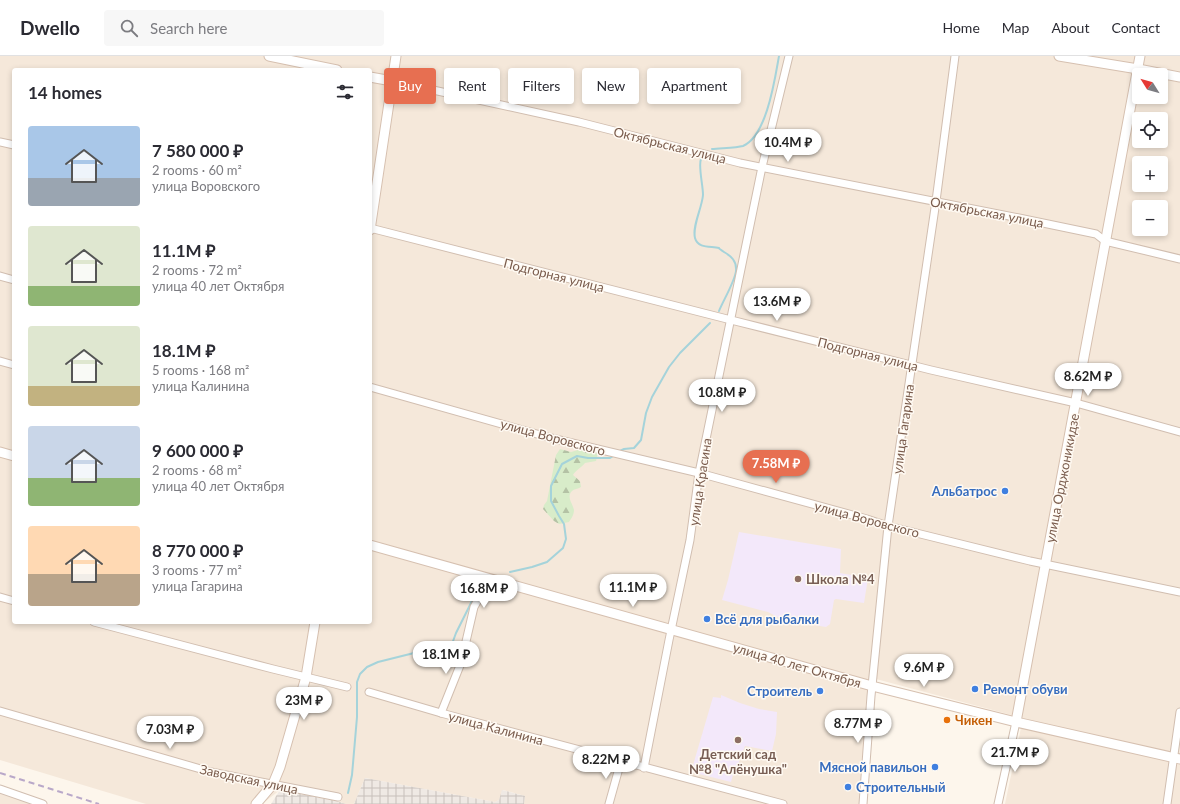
<!DOCTYPE html>
<html lang="en">
<head>
<meta charset="utf-8">
<style>
  body { margin:0; font-family:Lato,sans-serif; background:#f7f7f7; color:#2b2b33; height:100vh; display:flex; flex-direction:column; font-size:15px; white-space:nowrap }
  * { box-sizing:border-box; margin:0 }
  p { font-size:13px; color:#7c7c81 }
  .icon { flex:none; width:22px; height:22px; fill:none; stroke:currentColor; stroke-width:2; stroke-linecap:round; stroke-linejoin:round }
  .map { position:relative; flex:1; overflow:hidden }
  .panel { position:absolute; left:12px; top:12px; width:360px; height:556px; display:flex; flex-direction:column; background:#fff; border-radius:4px; box-shadow:0 2px 6px #0003 }
  .panel>* { flex:none }
  .hud { position:absolute; left:384px; top:12px; width:380px; height:36px; display:flex; gap:8px }
  .needle { width:26px; rotate:307deg }
  .tools { position:absolute; left:1132px; top:12px; display:grid; gap:8px }
  .tools a { display:grid; place-items:center; width:36px; height:36px; border-radius:4px; background:#fff; box-shadow:0 2px 6px #0003; font-size:20px }
  .price { position:absolute; translate:-50% -34px; padding:0 9px; border-radius:14px; background:#fff; color:#222; font-size:13px; line-height:26px; filter:drop-shadow(0 1px 2px #0008) }
  .price::after { content:''; position:absolute; left:50%; top:24px; width:12px; height:9px; margin-left:-6px; background:inherit; clip-path:polygon(0 0,100% 0,50% 100%) }
  .price.on { background:#e76f51; color:#fff }
  ul { padding:0; list-style:none }
  li { display:flex; align-items:center; gap:12px; height:100px; padding:0 16px }
  li span { display:grid; place-items:center; flex:none; width:112px; height:80px; border-radius:4px; color:#555 }
  li>.icon { margin-inline-start:auto }
  span .icon { width:48px; height:48px; fill:#fffc; stroke-width:1 }
  li b { font-size:17px }
  h2 { display:flex; justify-content:space-between; align-items:center; height:48px; padding:0 16px; font-size:17px }
  .pill { padding:0 14px; border-radius:4px; background:#fff; box-shadow:0 2px 6px #0003; font-size:14px; line-height:36px }
  .pill.on { background:#e76f51; color:#fff }
  header { display:flex; align-items:center; gap:24px; box-sizing:border-box; height:56px; padding:0 20px; background:#fff; border-bottom:1px solid #e1e1e2 }
  header strong { font-size:19px }
  nav { display:flex; gap:22px; margin-inline-start:auto; font-size:14px }
  .search { width:280px; height:36px; background:#f7f7f7; display:flex; align-items:center; gap:10px; box-sizing:border-box; padding:0 14px; border-radius:4px; color:#7c7c81; font-size:15px }
  .map>svg:first-child { display:block }
  .residential { fill:#f5e8da; fill-rule:evenodd }
  .industrial { fill:url(#industrial-grid) }
  .education { fill:#f3e8fa }
  .forest { fill:url(#forest-firs) }
  .lines { fill:none; stroke-linecap:round; stroke-linejoin:round }
  .stream { stroke:#a5d3da; stroke-width:2 }
  .street-casing { stroke:#d1beb0; stroke-width:9 }
  .secondary-casing { stroke:#d6c0b0; stroke-width:11 }
  .street { stroke:#fff; stroke-width:7 }
  .secondary { stroke:#fff; stroke-width:9 }
  .rail { stroke:#b9a8c9; stroke-width:2; stroke-dasharray:6 4; stroke-linecap:butt }
  .shop-dot { fill:#3f7fe0; stroke:#fffaf3; stroke-width:1.5 }
  .education-dot { fill:#8d6e63; stroke:#fffaf3; stroke-width:1.5 }
  .food-dot { fill:#e8710a; stroke:#fffaf3; stroke-width:1.5 }
  .labels { text-anchor:middle; stroke-width:3; stroke-linejoin:round; paint-order:stroke }
  .street-label { font-size:13px; fill:#7a5c4d; stroke:#fffaf3 }
  .shop-label { font-size:13px; font-weight:bold; fill:#366cbe; stroke:#fffaf3; text-anchor:end }
  .education-label { font-size:13px; font-weight:bold; fill:#785e54; stroke:#fffaf3; text-anchor:start }
  .food-label { font-size:13px; font-weight:bold; fill:#c56008; stroke:#fffaf3; text-anchor:start }
</style>
</head>
<body>
<header>
<strong>Dwello</strong>
<div class="search"><svg class="icon" aria-label="search" viewBox="0 0 24 24"><circle cx="10" cy="10" r="6"/><path d="M15 15l6 6"/></svg>Search here</div>
<nav><a>Home</a><a>Map</a><a>About</a><a>Contact</a></nav>
</header>
<div class="map">
<svg width="1180" height="748" viewBox="0 0 1180 748">
  <defs>
    <pattern id="industrial-grid" width="8" height="8" patternUnits="userSpaceOnUse"><rect width="8" height="8" fill="#efe9e4"/><path d="M0 4h8M4 0v8" fill="none" stroke="#c7c0bb"/></pattern>
    <pattern id="forest-firs" width="22" height="20" patternUnits="userSpaceOnUse"><rect width="22" height="20" fill="#d8ecc9"/><path d="M5 1l3.5 6h-7zM16 11l3.5 6h-7z" fill="#b4c2a5"/></pattern>
  </defs>
  <rect width="100%" height="100%" fill="#fdf6ec"/>
  <!-- residential -->
  <g class="residential">
    <path d="M0,0H1180V748H1005L1023,662L876,623L859,748H524L525,740L503,734L499,744L495,746L365,722L354,748H346L337,745L280,734L262,748H146L0,704ZM14,14H370V566H14ZM1139,19H1161V41H1139ZM1139,63H1161V85H1139ZM1139,107H1161V129H1139ZM1139,151H1161V173H1139Z"/>
    <polygon points="0,737 34,748 0,748"/>
  </g>
  <!-- industrial -->
  <g class="industrial">
    <polygon points="365,722 495,746 499,744 502,734 525,740 524,748 354,748"/>
    <polygon points="280,734 337,745 346,748 271,748"/>
  </g>
  <!-- education -->
  <g class="education">
    <polygon points="739,476 841,493 840,517 868,522 864,547 836,543 834,544 830,568 826,571 783,564 768,556 722,544 728,524"/>
    <polygon points="721,639 740,647 759,653 777,656 776,678 772,695 745,690 737,711 735,711 731,726 691,716 713,641 721,642"/>
  </g>
  <!-- forest -->
  <path class="forest" d="M560,393L571,396L578,394H587L598,397L596,405L585,407C582,411 575,415 573,419L580,425L581,431C578,433 574,433 572,435C566,441 573,448 574,454C574,459 571,463 569,466L559,468L554,465L543,453L544,449L547,445L556,399Z"/>
  <g class="lines">
    <!-- stream -->
    <g class="stream">
      <path d="M712,93C720,92 736,92 743,90C767,80 775,22 779,0"/>
      <path d="M701,103C698,110 703,129 703,139C702,152 692,170 695,182C698,193 711,190 719,192C719,193 723,195 724,196C731,200 737,205 736,215C735,225 723,245 719,255"/>
      <polyline points="618,396 624,393 634,392 641,384 646,357 652,341 669,311 680,297 710,267"/>
      <polyline points="510,516 532,511 547,506 563,492 566,483 564,468 559,460 551,445 551,430 562,408 577,400 588,402 610,402 615,399"/>
      <polyline points="348,737 352,719 357,661 357,626 360,618 367,611 378,606 418,596 446,593 452,588 456,577 472,545 478,534 481,532"/>
    </g>
    <defs>
      <g id="street">
        <polyline points="392,25 579,66 740,107 1019,162 1096,178 1105,185 1180,203"/>
        <polyline points="0,86 14,89"/>
        <polyline points="370,172 731,264 931,314 1076,347 1180,376"/>
        <polyline points="0,220 14,224"/>
        <polyline points="0,305 14,309"/>
        <polyline points="370,331 551,382 699,417 867,463 888,470 1030,505 1180,536"/>
        <polyline points="0,541 14,545"/>
        <polyline points="94,566 273,613 347,631"/>
        <polyline points="369,636 441,657 783,748"/>
        <polyline points="0,655 211,716 338,741"/>
        <polyline points="441,657 461,607 474,551 479,542 486,536 493,532 509,528"/>
        <polyline points="644,712 669,584 690,484 699,417 762,111 789,0"/>
        <polyline points="0,733 43,748"/>
        <polyline points="609,748 621,705"/>
        <polyline points="863,748 871,640 888,470 936,145 955,0"/>
        <polyline points="998,748 1016,666"/>
        <polyline points="1167,748 1180,656"/>
      </g>
      <g id="secondary">
        <polyline points="269,0 337,14"/>
        <polyline points="1059,0 1138,13 1180,21"/>
        <polyline points="370,21 392,25"/>
        <polyline points="370,174 396,0"/>
        <polyline points="0,396 14,400"/>
        <polyline points="370,489 872,630 1016,666 1180,703"/>
        <polyline points="1016,666 1140,0"/>
        <polyline points="256,748 273,728 280,711 306,621 315,566"/>
      </g>
    </defs>
    <!-- street casing -->
    <use href="#street" class="street-casing"/>
    <!-- secondary casing -->
    <use href="#secondary" class="secondary-casing"/>
    <!-- street -->
    <use href="#street" class="street"/>
    <!-- secondary -->
    <use href="#secondary" class="secondary"/>
    <!-- rail -->
    <polyline class="rail" points="0,717 99,748"/>
  </g>
  <!-- markers -->
  <g class="shop-dot">
    <circle cx="1005" cy="435" r="4"/>
    <circle cx="707" cy="563" r="4"/>
    <circle cx="975" cy="633" r="4"/>
    <circle cx="820" cy="635" r="4"/>
    <circle cx="935" cy="711" r="4"/>
    <circle cx="848" cy="731" r="4"/>
  </g>
  <g class="education-dot">
    <circle cx="798" cy="523" r="4"/>
    <circle cx="738" cy="684" r="4"/>
  </g>
  <circle class="food-dot" cx="947" cy="664" r="4"/>
  <g class="labels">
    <!-- street labels -->
    <g class="street-label">
      <text transform="translate(670 89) rotate(14)" y="5">Октябрьская улица</text>
      <text transform="translate(987 156) rotate(11)" y="5">Октябрьская улица</text>
      <text transform="translate(554 219) rotate(14)" y="5">Подгорная улица</text>
      <text transform="translate(868 298) rotate(14)" y="5">Подгорная улица</text>
      <text transform="translate(903 373) rotate(-82)" y="5">улица Гагарина</text>
      <text transform="translate(553 381) rotate(15)" y="5">улица Воровского</text>
      <text transform="translate(1062 422) rotate(-79)" y="5">улица Орджоникидзе</text>
      <text transform="translate(700 426) rotate(-81)" y="5">улица Красина</text>
      <text transform="translate(867 463) rotate(15)" y="5">улица Воровского</text>
      <text transform="translate(797 609) rotate(16)" y="5">улица 40 лет Октября</text>
      <text transform="translate(496 672) rotate(15)" y="5">улица Калинина</text>
      <text transform="translate(249 723) rotate(12)" y="5">Заводская улица</text>
    </g>
    <!-- shop labels -->
    <g class="shop-label">
      <text x="997" y="440">Альбатрос</text>
      <text x="715" y="568" text-anchor="start">Всё для рыбалки</text>
      <text x="983" y="638" text-anchor="start">Ремонт обуви</text>
      <text x="812" y="640">Строитель</text>
      <text x="927" y="716">Мясной павильон</text>
      <text x="856" y="736" text-anchor="start">Строительный</text>
    </g>
    <!-- education labels -->
    <g class="education-label">
      <text x="806" y="528">Школа №4</text>
      <text x="738" y="703" text-anchor="middle">Детский сад<tspan x="738" dy="15">№8 "Алёнушка"</tspan></text>
    </g>
    <!-- food labels -->
    <g class="food-label">
      <text x="955" y="669">Чикен</text>
    </g>
  </g>
</svg>
<div class="tools">
<a><svg class="needle" viewBox="-14 -14 28 28"><path d="M0-13l5 13h-10z" fill="#e53935"/><path d="M0 13l5-13h-10z" fill="#7c7c81"/></svg></a>
<a><svg class="icon" aria-label="locate" viewBox="0 0 24 24"><circle cx="12" cy="12" r="6"/><path d="M12 2v4M12 18v4M2 12h4M18 12h4"/></svg></a>
<a>+</a>
<a>−</a>
</div>
<b class="price" style="left:788px;top:107px">10.4M ₽</b>
<b class="price" style="left:777px;top:266px">13.6M ₽</b>
<b class="price" style="left:1088px;top:341px">8.62M ₽</b>
<b class="price" style="left:722px;top:357px">10.8M ₽</b>
<b class="price on" style="left:776px;top:428px">7.58M ₽</b>
<b class="price" style="left:633px;top:552px">11.1M ₽</b>
<b class="price" style="left:484px;top:553px">16.8M ₽</b>
<b class="price" style="left:446px;top:619px">18.1M ₽</b>
<b class="price" style="left:924px;top:632px">9.6M ₽</b>
<b class="price" style="left:304px;top:665px">23M ₽</b>
<b class="price" style="left:858px;top:688px">8.77M ₽</b>
<b class="price" style="left:170px;top:694px">7.03M ₽</b>
<b class="price" style="left:1015px;top:717px">21.7M ₽</b>
<b class="price" style="left:606px;top:724px">8.22M ₽</b>
<div class="hud">
<a class="pill on">Buy</a>
<a class="pill">Rent</a>
<a class="pill">Filters</a>
<a class="pill">New</a>
<a class="pill">Apartment</a>
</div>
<section class="panel">
<h2>14 homes<svg class="icon" aria-label="filters" viewBox="0 0 24 24"><path d="M4 7h16M4 17h16"/><circle cx="9" cy="7" r="2"/><circle cx="15" cy="17" r="2"/></svg></h2>
<ul>
<li><span style="background:linear-gradient(#a9c7e8 65%,#9aa5b1 0)"><svg class="icon" aria-label="home" viewBox="0 0 24 24"><path d="M3 11l9-7 9 7M6 9v11h12V9"/></svg></span><div><b>7 580 000 ₽</b><p>2 rooms · 60 m²</p><p>улица Воровского</p></div></li>
<li><span style="background:linear-gradient(#dfe7d0 75%,#8fb573 0)"><svg class="icon" aria-label="home" viewBox="0 0 24 24"><path d="M3 11l9-7 9 7M6 9v11h12V9"/></svg></span><div><b>11.1M ₽</b><p>2 rooms · 72 m²</p><p>улица 40 лет Октября</p></div></li>
<li><span style="background:linear-gradient(#dfe7d0 75%,#c2b280 0)"><svg class="icon" aria-label="home" viewBox="0 0 24 24"><path d="M3 11l9-7 9 7M6 9v11h12V9"/></svg></span><div><b>18.1M ₽</b><p>5 rooms · 168 m²</p><p>улица Калинина</p></div></li>
<li><span style="background:linear-gradient(#c9d6e8 65%,#8fb573 0)"><svg class="icon" aria-label="home" viewBox="0 0 24 24"><path d="M3 11l9-7 9 7M6 9v11h12V9"/></svg></span><div><b>9 600 000 ₽</b><p>2 rooms · 68 m²</p><p>улица 40 лет Октября</p></div></li>
<li><span style="background:linear-gradient(#ffd9b3 60%,#b9a48a 0)"><svg class="icon" aria-label="home" viewBox="0 0 24 24"><path d="M3 11l9-7 9 7M6 9v11h12V9"/></svg></span><div><b>8 770 000 ₽</b><p>3 rooms · 77 m²</p><p>улица Гагарина</p></div></li>
</ul>
</section>
</div>
</body>
</html>
